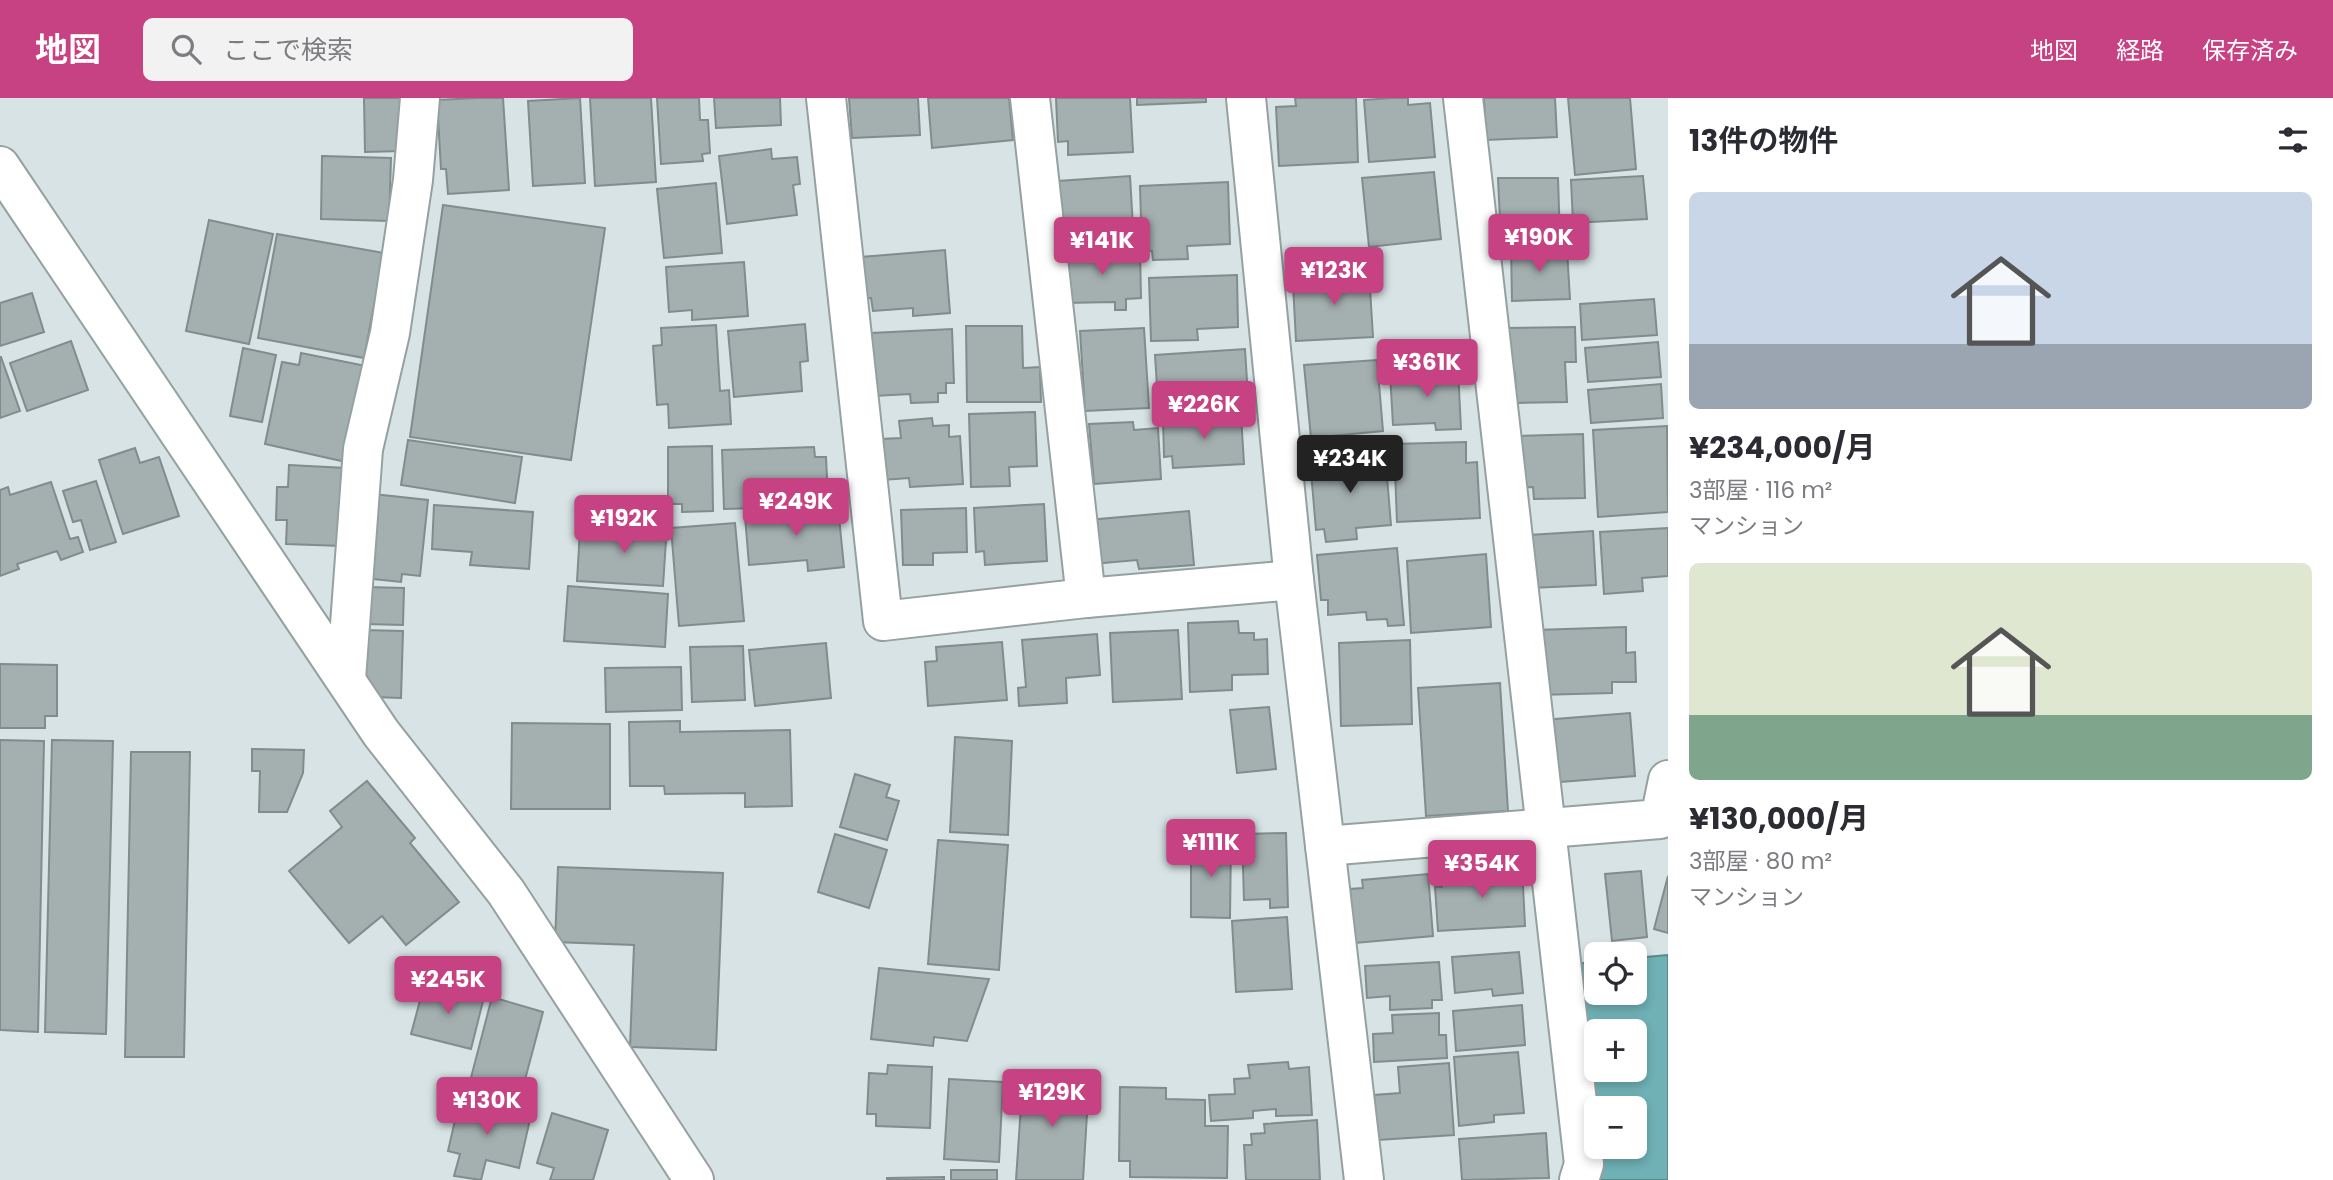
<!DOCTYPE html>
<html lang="ja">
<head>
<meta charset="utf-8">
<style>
  body { margin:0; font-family:Poppins,"Noto Sans JP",sans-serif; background:#f2f2f3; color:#2b2b33; height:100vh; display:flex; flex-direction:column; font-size:26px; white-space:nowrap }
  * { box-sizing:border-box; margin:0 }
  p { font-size:23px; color:#7c7c81 }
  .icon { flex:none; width:38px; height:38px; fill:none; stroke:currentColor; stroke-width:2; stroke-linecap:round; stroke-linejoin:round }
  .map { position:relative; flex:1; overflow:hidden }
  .drawer { display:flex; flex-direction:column; background:#fff; width:665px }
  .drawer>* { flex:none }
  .fabs { position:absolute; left:1584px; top:844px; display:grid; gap:14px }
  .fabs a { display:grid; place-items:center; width:63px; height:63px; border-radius:10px; background:#fff; box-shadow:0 4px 10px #0003; font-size:35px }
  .price { position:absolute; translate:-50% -60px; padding:0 16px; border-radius:7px; background:#c74283; color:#fff; font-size:23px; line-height:46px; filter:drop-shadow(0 2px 4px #0008) }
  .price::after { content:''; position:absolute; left:50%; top:42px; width:21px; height:16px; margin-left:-10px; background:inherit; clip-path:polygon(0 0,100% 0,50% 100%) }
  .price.current { background:#222; color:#fff }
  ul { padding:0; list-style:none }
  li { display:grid; align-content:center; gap:14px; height:371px; padding:0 21px }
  li span { display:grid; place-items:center; height:217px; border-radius:10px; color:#555 }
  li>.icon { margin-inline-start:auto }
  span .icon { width:126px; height:126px; fill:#fffc; stroke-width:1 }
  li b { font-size:30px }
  h2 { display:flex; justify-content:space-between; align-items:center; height:84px; padding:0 21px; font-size:30px }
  header { display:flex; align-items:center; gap:42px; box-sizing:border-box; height:98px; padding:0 35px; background:#c74283; color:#fff }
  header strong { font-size:33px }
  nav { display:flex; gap:38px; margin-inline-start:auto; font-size:24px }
  .search { width:490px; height:63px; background:#f2f2f3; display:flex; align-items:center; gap:18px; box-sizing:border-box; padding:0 24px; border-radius:10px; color:#7c7c81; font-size:26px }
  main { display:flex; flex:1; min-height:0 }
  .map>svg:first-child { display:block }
  .water { fill:#6fb1b5; stroke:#59898c; stroke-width:2; fill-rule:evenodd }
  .building { fill:#a4afb0; stroke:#818c8c; stroke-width:2 }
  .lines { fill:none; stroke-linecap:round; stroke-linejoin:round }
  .minor-casing { stroke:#95a1a1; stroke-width:42 }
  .minor { stroke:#fff; stroke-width:38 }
</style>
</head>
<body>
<header>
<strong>地図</strong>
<div class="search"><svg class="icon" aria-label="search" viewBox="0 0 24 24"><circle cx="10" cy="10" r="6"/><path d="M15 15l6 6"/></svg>ここで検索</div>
<nav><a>地図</a><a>経路</a><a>保存済み</a></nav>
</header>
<main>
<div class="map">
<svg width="1668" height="1082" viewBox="0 0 1668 1082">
  <rect width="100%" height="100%" fill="#d7e3e4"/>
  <!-- water -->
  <path class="water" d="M1668,857V1082H1600L1574,866L1596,864V894H1634L1635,860ZM1596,933H1634V971H1596ZM1596,1010H1634V1048H1596Z"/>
  <!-- building -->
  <g class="building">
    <polygon points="364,0 401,0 402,53 365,54"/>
    <polygon points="477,0 503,0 509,92 448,96 446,71 441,71 437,2"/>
    <polygon points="580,0 585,85 533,88 528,3"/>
    <polygon points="590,0 651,0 656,84 595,88"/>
    <polygon points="657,0 699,0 700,22 708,22 710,55 702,56 703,63 661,66"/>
    <polygon points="714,0 780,0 781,27 716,30"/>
    <polygon points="849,0 918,0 920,37 852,40"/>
    <polygon points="928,0 1009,0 1013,42 932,50"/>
    <polygon points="1056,0 1130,0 1133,54 1068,57 1068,43 1058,44"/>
    <polygon points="1137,0 1206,0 1206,4 1137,7"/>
    <polygon points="1295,0 1356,0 1358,64 1279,68 1276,9 1296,8"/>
    <polygon points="1391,0 1408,0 1408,7 1430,5 1435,59 1369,64 1364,2"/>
    <polygon points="1484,0 1555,0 1557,39 1486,42"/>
    <polygon points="1568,0 1630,0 1636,71 1575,77"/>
    <polygon points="771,51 772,61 797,59 800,86 793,87 797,117 727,126 719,58"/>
    <polygon points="322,58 391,60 389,123 321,121"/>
    <polygon points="1434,74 1441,141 1369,149 1362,80"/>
    <polygon points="1130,78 1133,129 1068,135 1067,122 1061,123 1058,83"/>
    <polygon points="1643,78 1647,121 1573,125 1571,82"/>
    <polygon points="1498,80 1558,80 1560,141 1506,141 1505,122 1500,122"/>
    <polygon points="1228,84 1230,146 1187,148 1188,161 1153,162 1152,153 1142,153 1140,88"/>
    <polygon points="716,85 722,155 664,160 657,91"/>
    <polygon points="443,107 605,130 571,362 410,339"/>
    <polygon points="209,122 273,136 249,246 186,233"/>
    <polygon points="277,136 384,155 364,260 258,240"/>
    <polygon points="1550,147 1550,153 1567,152 1570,201 1512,203 1511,148"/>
    <polygon points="945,152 950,215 913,218 913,210 873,213 871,200 864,201 861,159"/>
    <polygon points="1140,152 1141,200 1126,201 1126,212 1115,212 1115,204 1064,205 1062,155"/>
    <polygon points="744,164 748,218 692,222 692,212 669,214 666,169"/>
    <polygon points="1369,174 1373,239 1296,243 1293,186 1316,185 1315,176"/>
    <polygon points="1237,177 1238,229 1197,231 1198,242 1151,243 1149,180"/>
    <polygon points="32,195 44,234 0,248 0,205"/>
    <polygon points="1654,201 1657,237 1582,242 1580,206"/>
    <polygon points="805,226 808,263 800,264 802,293 734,299 728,233"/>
    <polygon points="716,227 720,293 729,292 731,326 669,330 668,306 657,307 653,248 662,247 661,230"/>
    <polygon points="966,228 1022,228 1023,270 1040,269 1041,304 967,304"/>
    <polygon points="1575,229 1576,264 1565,264 1567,304 1516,305 1515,275 1506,275 1505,230"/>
    <polygon points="1144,230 1149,310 1085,313 1080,233"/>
    <polygon points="952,231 954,285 946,285 946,295 938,295 938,304 911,305 910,296 874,298 871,235"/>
    <polygon points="71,243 88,292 27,313 10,265"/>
    <polygon points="1658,244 1661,279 1588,284 1585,250"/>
    <polygon points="243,250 276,257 262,324 230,318"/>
    <polygon points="1245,251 1248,299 1158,304 1155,257"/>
    <polygon points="301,255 366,268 346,364 265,346 282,264 299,267"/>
    <polygon points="1,259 20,313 0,320 0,259"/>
    <polygon points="1377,262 1383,333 1311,340 1304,267"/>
    <polygon points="1458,271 1461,331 1436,332 1435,325 1393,327 1390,275"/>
    <polygon points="1661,286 1663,320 1591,325 1588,292"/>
    <polygon points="1035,314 1037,368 1009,369 1010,388 971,389 969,316"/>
    <polygon points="1241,317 1244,366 1173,370 1172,358 1164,359 1163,320"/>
    <polygon points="932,320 933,328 949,327 949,339 960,338 963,386 910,389 909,380 883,382 881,341 901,340 899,323"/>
    <polygon points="1133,324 1134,332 1158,330 1161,381 1094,386 1089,326"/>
    <polygon points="1667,328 1668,414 1598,419 1593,332"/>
    <polygon points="1583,336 1585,400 1534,401 1533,389 1518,390 1516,338"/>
    <polygon points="408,342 522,359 515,405 401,387"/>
    <polygon points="1466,344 1466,365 1477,364 1480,420 1397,424 1394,346"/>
    <polygon points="712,348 713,413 682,414 682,406 668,406 668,349"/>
    <polygon points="814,349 815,359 826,359 828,399 759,401 759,410 724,411 722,352"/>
    <polygon points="135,350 140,365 159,359 179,418 123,436 99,362"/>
    <polygon points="1385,355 1391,427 1356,430 1357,441 1326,444 1324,431 1316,432 1310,362"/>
    <polygon points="289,367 346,370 342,448 286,446 287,422 276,422 277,389 288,389"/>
    <polygon points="96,383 116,444 90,452 81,422 73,424 63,393"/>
    <polygon points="51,384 70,441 78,439 83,454 61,462 57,453 17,466 19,471 0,478 0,392 8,389 10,397"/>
    <polygon points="373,396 428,402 420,478 402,476 401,484 364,480"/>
    <polygon points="1044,406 1047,463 985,467 984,453 976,454 974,410"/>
    <polygon points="434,407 533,414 529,471 470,467 472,454 432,451"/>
    <polygon points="838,409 844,469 808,473 807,462 749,467 745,418"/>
    <polygon points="966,410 967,454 933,455 933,467 903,467 901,412"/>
    <polygon points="1189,413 1194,467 1139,471 1137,462 1093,466 1088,422"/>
    <polygon points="611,424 667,427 663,488 577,483 580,432 610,434"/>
    <polygon points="735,425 744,523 679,528 671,430"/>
    <polygon points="1668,430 1668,478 1642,480 1643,493 1604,496 1600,434"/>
    <polygon points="1593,433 1596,487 1531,490 1529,437"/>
    <polygon points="1397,450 1404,527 1388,528 1387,521 1367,522 1366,514 1328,517 1328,502 1321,502 1317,457"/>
    <polygon points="1486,456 1491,529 1411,535 1407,463"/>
    <polygon points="568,488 668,496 665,549 564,543"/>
    <polygon points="367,489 404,490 403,527 366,526"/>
    <polygon points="1238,523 1239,535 1254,535 1254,542 1267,541 1268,576 1232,577 1232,592 1190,594 1188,525"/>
    <polygon points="1626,529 1626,555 1635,554 1636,584 1612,584 1612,595 1538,597 1536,532"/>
    <polygon points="363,532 403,533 401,600 373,599 362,579"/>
    <polygon points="1178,532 1182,601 1113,604 1110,535"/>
    <polygon points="1097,536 1100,577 1066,580 1067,605 1019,608 1018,590 1026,589 1022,542"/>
    <polygon points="1410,542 1412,626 1341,628 1339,545"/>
    <polygon points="1002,544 1007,602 928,608 925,564 937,563 936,549"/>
    <polygon points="826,545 831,600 755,608 749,552"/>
    <polygon points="743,548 745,602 692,604 690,549"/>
    <polygon points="0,566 57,567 57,618 45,618 45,630 0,630"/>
    <polygon points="681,569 682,612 606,614 605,570"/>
    <polygon points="1500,585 1508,713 1426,718 1418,590"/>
    <polygon points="1269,609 1276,671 1237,675 1230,612"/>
    <polygon points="1630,615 1635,678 1548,685 1543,622"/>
    <polygon points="680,623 680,634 790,632 792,708 745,709 745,695 665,696 664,688 630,688 629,624"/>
    <polygon points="512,625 610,626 610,711 511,711"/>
    <polygon points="955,639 1012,643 1008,737 950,734"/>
    <polygon points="0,642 44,643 38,934 0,932"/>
    <polygon points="52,642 113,643 106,936 45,934"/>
    <polygon points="252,651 304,652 303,675 287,714 259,714 260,673 252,673"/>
    <polygon points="131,654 190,654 184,959 125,959"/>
    <polygon points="855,676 890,687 886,699 899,703 887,742 840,729"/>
    <polygon points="367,683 415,740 410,745 459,804 406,847 382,818 349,845 289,773 342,729 330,713"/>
    <polygon points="1286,735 1288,809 1270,810 1270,801 1244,802 1242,736"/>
    <polygon points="835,736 887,752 869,810 818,794"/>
    <polygon points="938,742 1008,747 999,872 928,866"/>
    <polygon points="1191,743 1231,743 1230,820 1191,819"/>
    <polygon points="1522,767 1525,828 1438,833 1435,789 1442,789 1442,780 1480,778 1479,770"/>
    <polygon points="558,769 723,775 716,952 630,949 634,847 555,844"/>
    <polygon points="1641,773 1647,839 1612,843 1605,776"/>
    <polygon points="1428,776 1433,838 1355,845 1350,791 1363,790 1362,782"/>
    <polygon points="1668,778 1668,835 1654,831"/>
    <polygon points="1287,819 1292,891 1236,894 1232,823"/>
    <polygon points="1519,854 1523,895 1493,898 1492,891 1455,895 1452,859"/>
    <polygon points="1439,864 1442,902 1432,902 1432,910 1390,912 1390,898 1367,900 1365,868"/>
    <polygon points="879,870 989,881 967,943 934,939 933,948 871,941"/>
    <polygon points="425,884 484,899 471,951 411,936"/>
    <polygon points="492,899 543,914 518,1008 467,995"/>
    <polygon points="1522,907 1525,947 1456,953 1453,913"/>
    <polygon points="1439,915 1439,937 1446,937 1447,960 1374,964 1373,936 1393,935 1392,917"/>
    <polygon points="1518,954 1524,1015 1494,1017 1494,1024 1459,1028 1454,959"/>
    <polygon points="1288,964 1289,971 1309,969 1312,1017 1276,1018 1276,1011 1253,1013 1253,1020 1211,1023 1209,997 1235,996 1234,981 1250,980 1248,967"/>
    <polygon points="1449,965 1454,1037 1378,1042 1374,997 1400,995 1398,969"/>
    <polygon points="888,967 932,969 930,1030 876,1028 876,1016 867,1016 869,975 887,976"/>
    <polygon points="1023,978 1089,983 1083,1082 1016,1082"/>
    <polygon points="949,981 1003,984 999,1064 944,1061"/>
    <polygon points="1120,989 1166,990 1166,1001 1205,1002 1205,1028 1228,1028 1227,1080 1130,1079 1130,1063 1119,1063"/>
    <polygon points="460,1000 531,1017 519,1070 486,1062 481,1082 454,1078 460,1056 448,1053"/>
    <polygon points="552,1015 608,1032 593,1082 550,1082 554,1070 537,1065"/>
    <polygon points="1317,1022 1320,1082 1246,1082 1244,1047 1252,1047 1251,1036 1265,1035 1264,1026"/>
    <polygon points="1546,1035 1549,1080 1462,1082 1459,1041"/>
    <rect x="951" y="1072" width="46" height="10"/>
    <polygon points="944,1079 944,1082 887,1082 887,1080"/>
  </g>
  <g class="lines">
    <defs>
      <g id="minor">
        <polyline points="826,0 883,523 1086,500 1294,482"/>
        <polyline points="1030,0 1086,500"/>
        <polyline points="1246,0 1294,482 1364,1082"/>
        <polyline points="1463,0 1584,1066 1579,1082"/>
        <polyline points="0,68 381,635 506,794 694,1082"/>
        <polyline points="346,581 363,351 390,235 413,82 420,0"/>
        <polyline points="1325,748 1660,721 1668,682"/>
      </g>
    </defs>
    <!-- minor casing -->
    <use href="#minor" class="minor-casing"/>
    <!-- minor -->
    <use href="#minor" class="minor"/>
  </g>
</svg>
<div class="fabs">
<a><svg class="icon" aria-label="locate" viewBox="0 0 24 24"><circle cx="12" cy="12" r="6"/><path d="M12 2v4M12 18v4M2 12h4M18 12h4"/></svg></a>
<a>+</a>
<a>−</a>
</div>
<b class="price" style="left:1539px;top:176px">¥190K</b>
<b class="price" style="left:1102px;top:179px">¥141K</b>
<b class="price" style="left:1334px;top:209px">¥123K</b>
<b class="price" style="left:1427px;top:301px">¥361K</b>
<b class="price" style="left:1204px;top:343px">¥226K</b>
<b class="price current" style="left:1350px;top:397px">¥234K</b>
<b class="price" style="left:796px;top:440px">¥249K</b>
<b class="price" style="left:624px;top:457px">¥192K</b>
<b class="price" style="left:1211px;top:781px">¥111K</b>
<b class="price" style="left:1482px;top:802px">¥354K</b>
<b class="price" style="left:448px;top:918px">¥245K</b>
<b class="price" style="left:1052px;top:1031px">¥129K</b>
<b class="price" style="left:487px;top:1039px">¥130K</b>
</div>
<section class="drawer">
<h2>13件の物件<svg class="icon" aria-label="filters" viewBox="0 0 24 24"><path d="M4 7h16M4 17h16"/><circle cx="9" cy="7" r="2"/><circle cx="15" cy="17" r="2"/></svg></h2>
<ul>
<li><span style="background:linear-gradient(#c9d6e8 70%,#9aa5b1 0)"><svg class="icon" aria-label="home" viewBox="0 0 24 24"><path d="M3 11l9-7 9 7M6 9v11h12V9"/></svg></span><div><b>¥234,000/月</b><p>3部屋 · 116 m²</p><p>マンション</p></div></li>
<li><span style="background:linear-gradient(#dfe7d0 70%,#7fa58c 0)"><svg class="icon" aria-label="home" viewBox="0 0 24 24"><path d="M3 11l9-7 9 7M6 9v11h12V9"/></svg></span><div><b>¥130,000/月</b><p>3部屋 · 80 m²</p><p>マンション</p></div></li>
</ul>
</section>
</main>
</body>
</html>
